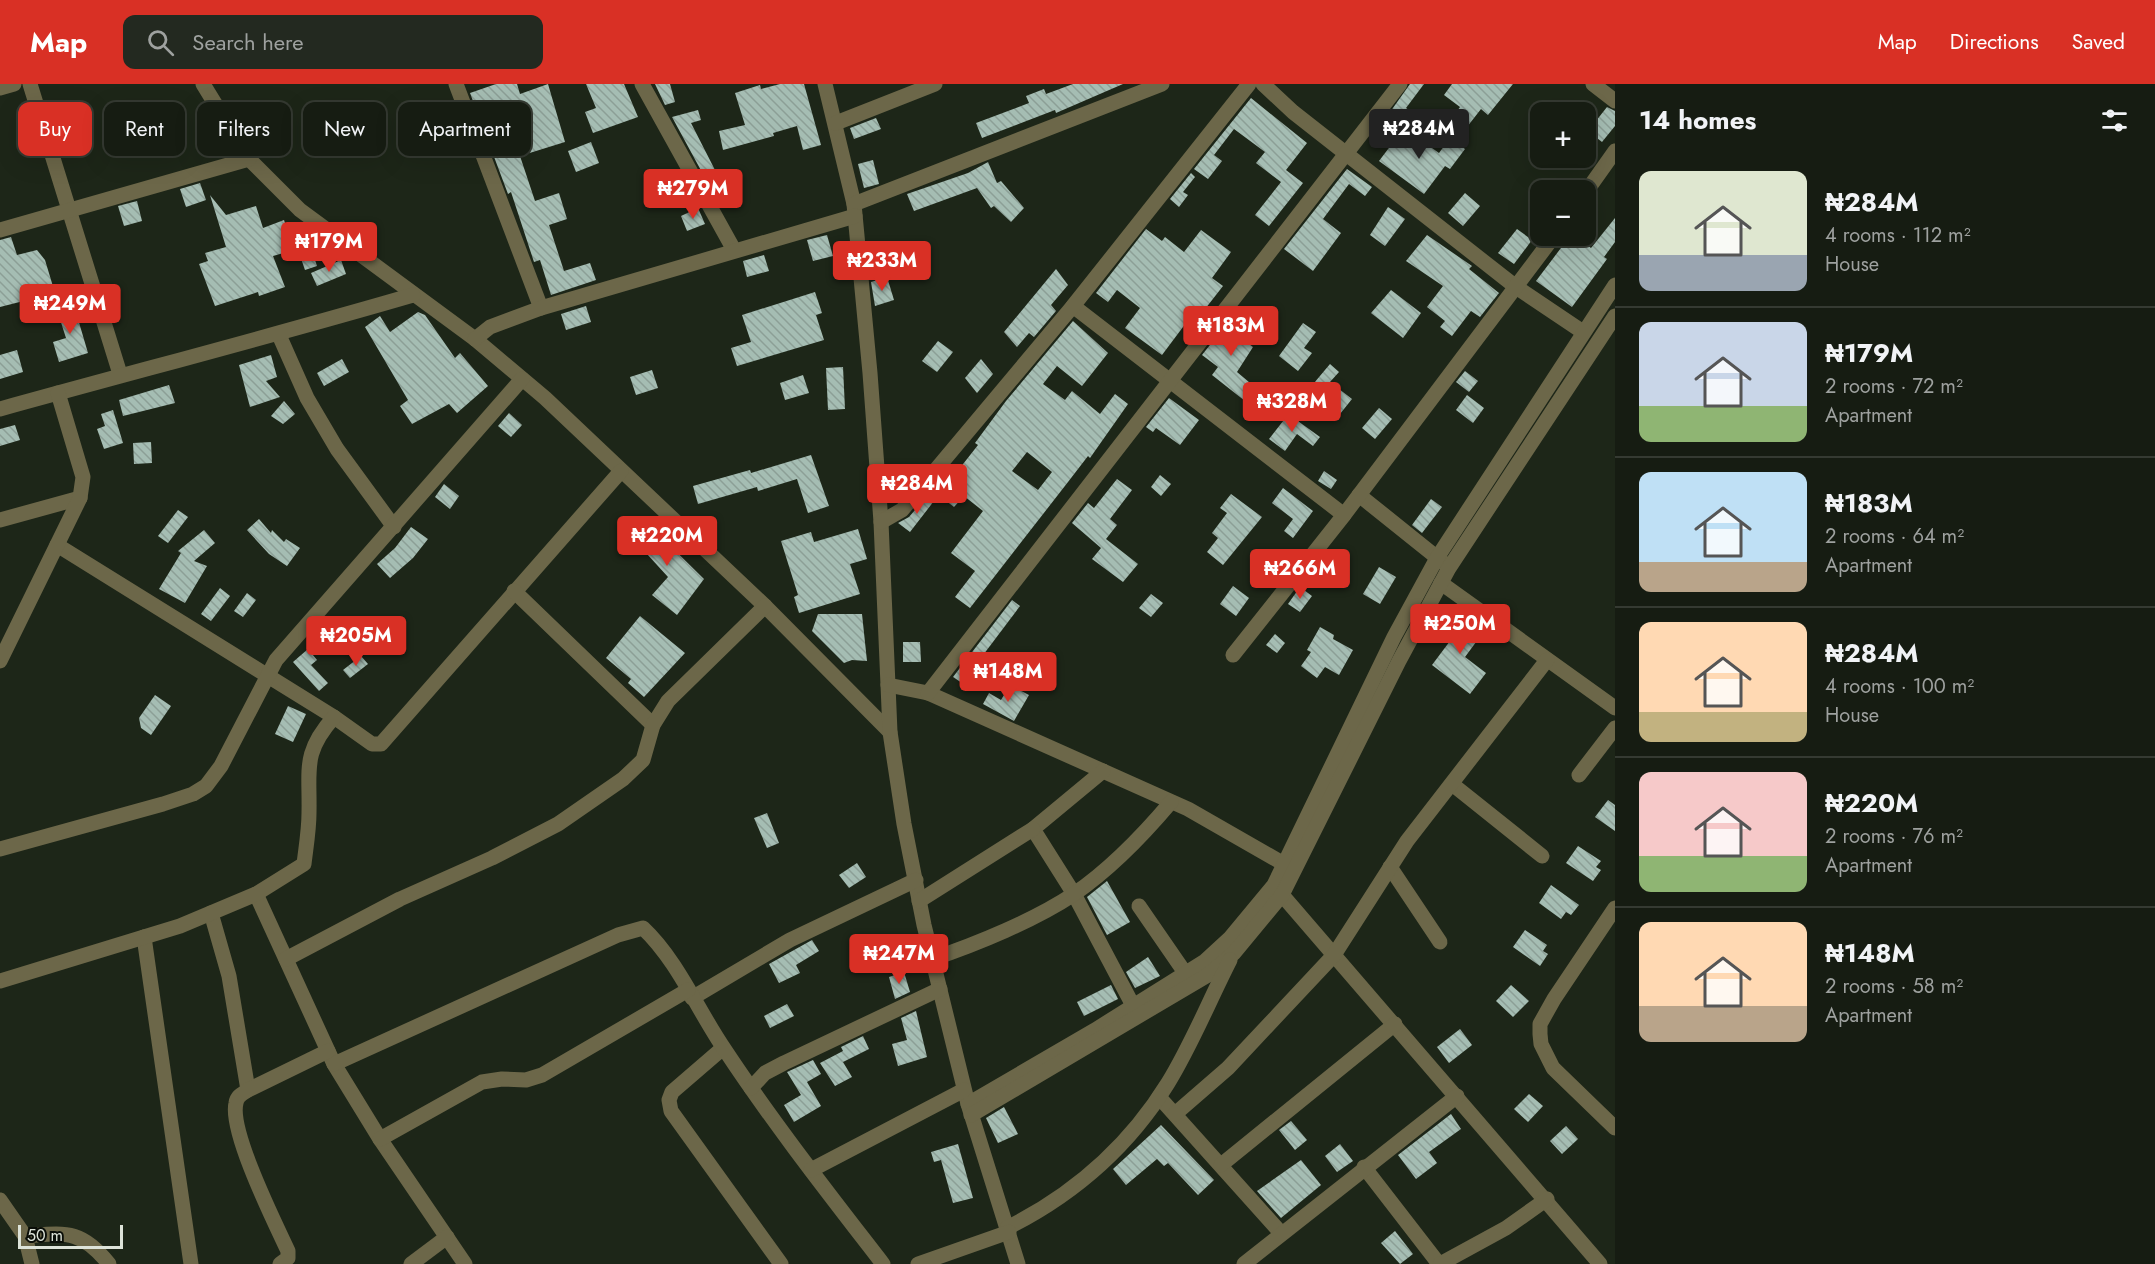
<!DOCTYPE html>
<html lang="en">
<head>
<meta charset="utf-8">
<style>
  body { margin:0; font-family:Jost,sans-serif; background:#232920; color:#f1f3f6; height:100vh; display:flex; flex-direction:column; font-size:22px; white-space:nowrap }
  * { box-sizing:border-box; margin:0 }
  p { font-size:20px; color:#9ea19f }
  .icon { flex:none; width:33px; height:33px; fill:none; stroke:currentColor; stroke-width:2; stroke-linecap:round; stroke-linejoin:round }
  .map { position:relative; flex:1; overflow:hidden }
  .details { display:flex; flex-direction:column; background:#161c12; width:540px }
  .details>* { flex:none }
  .banner { position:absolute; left:18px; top:18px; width:570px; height:54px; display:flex; gap:12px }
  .fabs { position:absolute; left:1530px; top:18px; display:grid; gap:12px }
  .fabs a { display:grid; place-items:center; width:66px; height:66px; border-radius:12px; background:#161c12; box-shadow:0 6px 24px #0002,0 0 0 2px #353a32; font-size:30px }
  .scale { position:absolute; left:18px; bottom:15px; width:105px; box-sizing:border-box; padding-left:6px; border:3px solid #dde3d9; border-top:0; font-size:16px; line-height:21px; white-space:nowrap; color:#dde3d9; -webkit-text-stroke:4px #0a0e08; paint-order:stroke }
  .price { position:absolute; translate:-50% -51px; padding:0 14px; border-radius:6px; background:#d93025; color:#fff; font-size:20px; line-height:39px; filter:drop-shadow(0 2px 3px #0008) }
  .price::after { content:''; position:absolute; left:50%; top:36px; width:18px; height:14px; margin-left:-9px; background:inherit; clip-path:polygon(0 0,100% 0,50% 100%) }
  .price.current { background:#222; color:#fff }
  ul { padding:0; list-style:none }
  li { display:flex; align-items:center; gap:18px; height:150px; padding:0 24px }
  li+li { border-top:2px solid #353a32 }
  li span { display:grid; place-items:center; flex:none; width:168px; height:120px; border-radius:12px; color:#555 }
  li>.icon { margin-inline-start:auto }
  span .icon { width:72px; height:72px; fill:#fffc; stroke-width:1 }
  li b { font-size:26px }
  h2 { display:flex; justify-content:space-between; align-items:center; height:72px; padding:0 24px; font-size:26px }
  .tag { padding:0 21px; border-radius:12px; background:#161c12; box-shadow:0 6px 24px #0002,0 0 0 2px #353a32; font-size:21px; line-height:54px }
  .tag.current { background:#d93025; color:#fff }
  header { display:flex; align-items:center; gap:36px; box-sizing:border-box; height:84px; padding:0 30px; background:#d93025; color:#fff }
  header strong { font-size:28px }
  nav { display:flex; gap:33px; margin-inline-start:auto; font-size:21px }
  .search { width:420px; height:54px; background:#232920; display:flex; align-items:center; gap:15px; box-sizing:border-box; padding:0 21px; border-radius:12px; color:#9ea19f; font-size:22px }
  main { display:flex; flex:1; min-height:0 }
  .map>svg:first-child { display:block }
  .building { fill:url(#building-back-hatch); fill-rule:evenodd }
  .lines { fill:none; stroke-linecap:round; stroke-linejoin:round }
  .minor { stroke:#6c6749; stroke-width:15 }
</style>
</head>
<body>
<header>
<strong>Map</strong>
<div class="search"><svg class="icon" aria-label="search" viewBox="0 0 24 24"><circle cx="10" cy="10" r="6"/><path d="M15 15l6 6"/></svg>Search here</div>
<nav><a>Map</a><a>Directions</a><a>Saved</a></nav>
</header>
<main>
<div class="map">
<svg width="1615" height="1180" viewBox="0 0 1615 1180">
  <defs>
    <pattern id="building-back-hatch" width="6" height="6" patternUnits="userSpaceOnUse" patternTransform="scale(1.5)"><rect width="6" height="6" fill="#a5bdb3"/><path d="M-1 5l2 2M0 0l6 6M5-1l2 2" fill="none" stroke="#8c9f96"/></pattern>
  </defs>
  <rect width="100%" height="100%" fill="#1d2618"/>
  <!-- building -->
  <g class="building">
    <polygon points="496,0 517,0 520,10 548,0 565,58 520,72 535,117 559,109 567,135 549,141 564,187 590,179 596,196 551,211 540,176 534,178 511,108 508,110 470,9"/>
    <polygon points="586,0 624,0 638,33 593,49 585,28 596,24"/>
    <polygon points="655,0 670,0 675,18 665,21"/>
    <polygon points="780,0 804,0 821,61 803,66 797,42 773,49 774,52 723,66 719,47 745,41 735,9 760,1 761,5"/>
    <polygon points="1073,0 1123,0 1056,29 1055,26 982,54 976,39 1029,19 1026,12 1044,5 1046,10"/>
    <polygon points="1410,0 1424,0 1406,24 1413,29 1398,49 1383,38"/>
    <polygon points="1452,0 1513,0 1488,31 1481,25 1460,52 1446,42 1460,23 1444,11"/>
    <polygon points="1251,14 1307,59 1286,86 1303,99 1269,142 1255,131 1281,98 1256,79 1265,68 1234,45 1214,71 1222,77 1208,95 1194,85"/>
    <polygon points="1607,23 1615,27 1615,42 1602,58 1588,47"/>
    <polygon points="698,26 701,36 691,39 715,86 704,92 672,33"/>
    <polygon points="876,34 881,45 854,55 850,44"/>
    <polygon points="1404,44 1439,69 1450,54 1465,65 1450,85 1445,82 1424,110 1379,77"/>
    <polygon points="591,58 599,79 576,88 568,67"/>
    <polygon points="873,76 879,100 864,104 858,80"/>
    <polygon points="988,78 997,99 1001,97 1024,124 1011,138 994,122 991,124 977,104 914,127 907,110 968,89"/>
    <polygon points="1347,85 1372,103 1365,112 1349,100 1323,135 1341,149 1313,187 1284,165"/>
    <polygon points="1191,89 1195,93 1183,108 1188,111 1179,123 1170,115"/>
    <polygon points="200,99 206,116 186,123 180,105"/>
    <polygon points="1465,109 1480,122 1463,142 1448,129"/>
    <polygon points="210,111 226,131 256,122 263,144 284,136 294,166 273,172 285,203 259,212 258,208 215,222 199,180 208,177 205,169 226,163"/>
    <polygon points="137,117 142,137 124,142 118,122"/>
    <polygon points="1388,123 1405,135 1385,162 1370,151"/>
    <polygon points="698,124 705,140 687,147 681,132"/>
    <polygon points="1615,134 1615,158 1604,173 1607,175 1572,223 1536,197 1570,152 1575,152 1591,164"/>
    <polygon points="1146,145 1162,157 1165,153 1184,168 1201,146 1231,168 1212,194 1223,202 1191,243 1186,239 1162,271 1125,244 1140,224 1117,206 1108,218 1096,209"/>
    <polygon points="1517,145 1532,156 1514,180 1498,169"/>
    <polygon points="827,151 833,172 813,177 807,156"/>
    <polygon points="1427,151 1472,182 1469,185 1499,209 1480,233 1471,227 1452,252 1440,243 1445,237 1427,223 1443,202 1406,177"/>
    <polygon points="11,153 17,171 37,166 45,176 55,209 0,223 0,156"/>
    <polygon points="303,154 309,158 317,182 305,186 295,157"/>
    <polygon points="764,171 769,187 747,193 743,177"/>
    <polygon points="341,176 346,190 317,202 311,189"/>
    <polygon points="1056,185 1068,201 1051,221 1056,227 1034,253 1029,249 1017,263 1004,248"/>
    <polygon points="887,193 894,216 875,222 871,198"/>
    <polygon points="1391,206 1421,229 1403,254 1371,229"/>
    <polygon points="815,208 822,229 816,231 824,256 737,282 731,264 751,258 742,231"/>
    <polygon points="73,218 88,269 59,278 53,258 66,254 56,223"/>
    <polygon points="586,222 591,238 566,246 561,230"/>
    <polygon points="418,228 425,231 455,274 460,269 488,302 457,329 449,320 412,340 400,322 408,316 365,243 380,232 390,248"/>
    <polygon points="1236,228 1247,236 1236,250 1253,263 1237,288 1256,304 1245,317 1212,291 1218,283 1202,271"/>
    <path d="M1073,237L1108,269L1082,302L1057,282L1043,300L1065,316L1072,307L1100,330L1115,310L1128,320L1090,374L1088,372L1068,398L970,524L955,513L975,487L951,469L983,427L964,412L954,423L940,412L958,391L956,389L978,361L975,359L1006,317ZM1027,368L1052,388L1038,406L1012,387Z"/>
    <polygon points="1303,239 1316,248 1304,264 1312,269 1298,287 1279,272"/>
    <polygon points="938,257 953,268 937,288 922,277"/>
    <polygon points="17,266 23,288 0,295 0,271"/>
    <polygon points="271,271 277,293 266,297 280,313 250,323 239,281"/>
    <polygon points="342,275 349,288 324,302 317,289"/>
    <polygon points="981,275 993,290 977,309 965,294"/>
    <polygon points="1330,280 1339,288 1330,298 1352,315 1340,330 1309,305"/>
    <polygon points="843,283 845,325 828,326 826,284"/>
    <polygon points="652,286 658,304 636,311 630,293"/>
    <polygon points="1465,287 1478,297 1469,308 1456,298"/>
    <polygon points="803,291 809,309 785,316 780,299"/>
    <polygon points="169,301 175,319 123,332 119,316"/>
    <polygon points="1467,311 1484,324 1473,339 1456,326"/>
    <polygon points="1169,314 1199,336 1180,361 1156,344 1153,348 1146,343"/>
    <polygon points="284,317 295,330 283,340 271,332"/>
    <polygon points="1379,324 1392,335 1375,355 1362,344"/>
    <polygon points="113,326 123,359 104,365 97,345 105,342 101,330"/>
    <polygon points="509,329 522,341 511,353 498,342"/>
    <polygon points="1287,332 1291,332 1320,353 1313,362 1297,350 1285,367 1269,355"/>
    <polygon points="15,341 20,356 0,362 0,345"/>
    <polygon points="151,358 152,379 134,380 133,359"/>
    <polygon points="811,371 829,422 808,429 797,395 758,407 757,403 698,420 693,402 750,386 751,389"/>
    <polygon points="1324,387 1337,396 1331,405 1318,397"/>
    <polygon points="1160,391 1171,400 1161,412 1151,403"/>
    <polygon points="1117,395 1132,406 1110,435 1117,441 1106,455 1138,480 1123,498 1092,475 1101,464 1072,439 1088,419 1094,424"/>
    <polygon points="444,400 459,412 450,425 435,413"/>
    <polygon points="1283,404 1313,427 1293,454 1284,447 1293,435 1272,419"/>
    <polygon points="1231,410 1262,433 1223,481 1207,468 1218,454 1212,449 1227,429 1220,424"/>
    <polygon points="927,412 934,417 910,448 898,439 909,433"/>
    <polygon points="1431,415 1442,423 1422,449 1412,441"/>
    <polygon points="178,426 188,433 168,459 158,452"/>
    <polygon points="640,432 704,495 677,531 652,511 668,493 625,446"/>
    <polygon points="259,435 271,449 272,446 284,458 286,455 300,464 287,482 269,470 247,446"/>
    <polygon points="411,443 428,455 413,474 390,494 377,480 395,464"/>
    <polygon points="858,445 867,475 850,480 860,510 799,529 794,513 798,511 781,457 811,448 814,458"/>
    <polygon points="204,446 215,459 194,477 207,482 185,519 159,505 181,469 178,467"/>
    <polygon points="1379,483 1396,493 1380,520 1363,510"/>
    <polygon points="1233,502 1249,514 1236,532 1220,520"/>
    <polygon points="1300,503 1312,512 1300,528 1288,520"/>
    <polygon points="220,504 230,512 211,537 201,530"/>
    <polygon points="247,509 256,516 243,533 234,527"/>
    <polygon points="1151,510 1163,519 1151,533 1139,524"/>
    <polygon points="1012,516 1020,522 962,599 953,593"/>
    <polygon points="1452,529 1482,550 1465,573 1486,589 1470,610 1432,581 1453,553 1441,544"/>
    <polygon points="818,530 862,530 867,577 852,576 844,579 812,547"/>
    <polygon points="640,532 685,569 644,613 628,599 631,595 606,574"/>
    <polygon points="1320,543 1334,551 1333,555 1353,566 1339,591 1325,583 1317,594 1301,582 1311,568 1307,566"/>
    <polygon points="1275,550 1285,559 1277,569 1266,561"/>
    <polygon points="903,558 920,558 921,578 903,578"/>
    <polygon points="308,565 317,576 311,581 328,599 319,607 293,578"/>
    <polygon points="361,572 368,580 350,594 343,586"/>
    <polygon points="1010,601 1029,611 1014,637 983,620 989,609 1001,616"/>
    <polygon points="155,611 171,622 151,651 141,644 139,634"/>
    <polygon points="288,622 306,630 293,658 275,650"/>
    <polygon points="1608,716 1615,721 1615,747 1595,733"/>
    <polygon points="767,729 779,759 767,764 754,734"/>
    <polygon points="1578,762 1601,777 1596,783 1601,786 1593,797 1566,779"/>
    <polygon points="857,779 866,793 849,804 839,791"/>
    <polygon points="1107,797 1130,838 1107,851 1087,813"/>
    <polygon points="1551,801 1579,821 1571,831 1566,828 1561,835 1539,819"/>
    <polygon points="1525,846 1547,861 1543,867 1548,870 1540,882 1513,863"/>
    <polygon points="812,856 819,867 796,881 800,889 779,899 769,880"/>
    <polygon points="1148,873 1160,892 1135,904 1126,888"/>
    <polygon points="904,888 910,908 895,915 889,893"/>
    <polygon points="1111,901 1118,915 1084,932 1077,918"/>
    <polygon points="1511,901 1529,917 1513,933 1496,917"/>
    <polygon points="787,920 794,932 770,944 764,932"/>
    <polygon points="916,927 927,973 898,982 892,960 907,956 901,934"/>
    <polygon points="1460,945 1472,961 1449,979 1437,963"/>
    <polygon points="863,952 869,965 843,978 852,993 835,1002 820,979 843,967 841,963"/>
    <polygon points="813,976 821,990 807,998 821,1022 794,1038 784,1021 801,1011 787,988"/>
    <polygon points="1529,1010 1543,1022 1528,1038 1514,1025"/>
    <polygon points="1004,1023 1018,1050 998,1059 986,1034"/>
    <polygon points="1451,1030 1461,1045 1429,1068 1437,1079 1416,1095 1398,1071"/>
    <polygon points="1291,1037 1307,1056 1295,1066 1279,1046"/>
    <polygon points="1161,1041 1214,1096 1198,1111 1168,1079 1164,1082 1157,1075 1126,1101 1113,1085"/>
    <polygon points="1566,1042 1578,1055 1562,1070 1550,1057"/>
    <polygon points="958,1060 973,1114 953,1119 941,1076 934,1078 931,1068"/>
    <polygon points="1340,1060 1353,1077 1337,1088 1325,1072"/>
    <polygon points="1301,1076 1321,1101 1281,1134 1257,1107"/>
    <polygon points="1395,1147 1413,1170 1400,1180 1381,1159"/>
  </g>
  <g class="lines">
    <!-- minor -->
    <g class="minor">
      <polyline points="30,0 120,290"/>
      <polyline points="203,0 249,75 300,126 475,255 545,314 765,522 890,648"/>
      <polyline points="456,0 541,224"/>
      <polyline points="642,0 734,166"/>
      <polyline points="825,0 854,120 870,289 881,438 890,648 904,740 924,841 968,1020 1018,1180"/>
      <polyline points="1263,0 1293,28 1516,203 1583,248"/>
      <polyline points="1593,0 1615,17"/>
      <polyline points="0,4 14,0"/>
      <polyline points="836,39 935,0"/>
      <polyline points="1586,108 1615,67"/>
      <polyline points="854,120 1162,0"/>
      <polyline points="0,146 249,75"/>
      <polyline points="1073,222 1344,431"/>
      <polyline points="279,251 307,314 337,365 394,443"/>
      <polyline points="475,255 490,243 541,224 855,132"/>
      <path d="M0,325C137,287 276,251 413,211"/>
      <polyline points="1359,411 1445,480"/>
      <polyline points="0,436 80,414"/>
      <polyline points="881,438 902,426 1073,222 1249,0"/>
      <polyline points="57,461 334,633 372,660 381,660 621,387"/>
      <polyline points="1441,499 1615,624"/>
      <polyline points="514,507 653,641"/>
      <polyline points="1233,571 1344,431 1554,152"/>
      <polyline points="0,577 80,414 83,393 58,309"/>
      <polyline points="888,601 928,609 1188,725 1284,780"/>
      <polyline points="928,609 1400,0"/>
      <polyline points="1103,687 1033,745 1074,810 1138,931"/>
      <polyline points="1579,691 1615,644"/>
      <polyline points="1452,700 1542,772"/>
      <polyline points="0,765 163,720 193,710 206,702 221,682 276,576 522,295"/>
      <polyline points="1390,783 1440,858"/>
      <polyline points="1277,805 1600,1180"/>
      <polyline points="256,810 334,980 380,1055 465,1180"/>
      <polyline points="919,817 1033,745"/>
      <polyline points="1139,822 1190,896"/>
      <polyline points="1615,824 1554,915 1540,940 1540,950 1541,960 1553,984 1615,1044"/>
      <polyline points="211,829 229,892 248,1006"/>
      <polyline points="144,853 191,1180"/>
      <polyline points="286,875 400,815 492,774 558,740 623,695 643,676 653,641 668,617 765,522"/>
      <path d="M932,875C977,860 1035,836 1074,810C1109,786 1144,750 1171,718"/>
      <path d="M0,897L180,842L256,810L304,780C306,763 309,746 309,729C310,685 302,669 334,633"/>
      <polyline points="692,914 790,856 916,796"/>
      <polyline points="723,964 672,1008 669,1016 671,1027 781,1180"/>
      <path d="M334,980L618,851L643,844C678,877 698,927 725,966C774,1040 829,1110 883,1180"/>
      <polyline points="751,1004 765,989 784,979 940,905"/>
      <polyline points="1159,1013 1281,1149"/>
      <polyline points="968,1020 1095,946 1205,877 1230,854 1274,801 1394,553 1437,474 1615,201"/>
      <polyline points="1175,1030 1228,984 1334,871 1407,757 1547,576"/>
      <polyline points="971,1031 1208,891 1234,869 1282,811 1399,577 1449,484 1615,232"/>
      <polyline points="380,1055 482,998 502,995 526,996 542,991 688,906"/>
      <polyline points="1221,1081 1395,940"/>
      <polyline points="1364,1083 1439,1180"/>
      <polyline points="811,1086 964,1006"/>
      <polyline points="0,1116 25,1152 32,1180"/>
      <path d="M1007,1144C1073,1111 1129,1062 1168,999C1192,960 1209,917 1230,876"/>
      <path d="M25,1152C66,1149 81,1145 109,1180"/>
      <path d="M280,1180L288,1174V1167C275,1139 229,1047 236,1019C237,1012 242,1010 248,1006L328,967"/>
      <polyline points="411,1180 447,1153"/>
      <polyline points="918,1180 1009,1148"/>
      <polyline points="1244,1180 1457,1012"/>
      <polyline points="1440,1180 1506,1144 1547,1115"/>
    </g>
  </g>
</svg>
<div class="fabs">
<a>+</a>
<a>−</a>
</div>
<div class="scale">50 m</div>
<b class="price current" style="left:1419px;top:76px">₦284M</b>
<b class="price" style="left:693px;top:136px">₦279M</b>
<b class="price" style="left:329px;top:189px">₦179M</b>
<b class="price" style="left:882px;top:208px">₦233M</b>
<b class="price" style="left:70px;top:251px">₦249M</b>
<b class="price" style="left:1231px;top:273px">₦183M</b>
<b class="price" style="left:1292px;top:349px">₦328M</b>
<b class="price" style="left:917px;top:431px">₦284M</b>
<b class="price" style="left:667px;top:483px">₦220M</b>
<b class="price" style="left:1300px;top:516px">₦266M</b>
<b class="price" style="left:1460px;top:571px">₦250M</b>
<b class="price" style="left:356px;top:583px">₦205M</b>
<b class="price" style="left:1008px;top:619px">₦148M</b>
<b class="price" style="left:899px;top:901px">₦247M</b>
<div class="banner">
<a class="tag current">Buy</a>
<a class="tag">Rent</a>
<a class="tag">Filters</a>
<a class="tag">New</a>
<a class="tag">Apartment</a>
</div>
</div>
<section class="details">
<h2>14 homes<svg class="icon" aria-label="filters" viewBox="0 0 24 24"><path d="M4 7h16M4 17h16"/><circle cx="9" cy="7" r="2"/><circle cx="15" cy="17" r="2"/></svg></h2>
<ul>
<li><span style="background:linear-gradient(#dfe7d0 70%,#9aa5b1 0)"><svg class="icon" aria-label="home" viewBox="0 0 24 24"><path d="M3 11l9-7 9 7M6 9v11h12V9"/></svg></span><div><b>₦284M</b><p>4 rooms · 112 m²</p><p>House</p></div></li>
<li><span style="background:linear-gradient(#c9d6e8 70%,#8fb573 0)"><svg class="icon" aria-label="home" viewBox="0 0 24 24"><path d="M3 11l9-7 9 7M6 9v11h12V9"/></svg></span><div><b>₦179M</b><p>2 rooms · 72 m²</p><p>Apartment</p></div></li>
<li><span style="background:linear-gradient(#bfe0f5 75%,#b9a48a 0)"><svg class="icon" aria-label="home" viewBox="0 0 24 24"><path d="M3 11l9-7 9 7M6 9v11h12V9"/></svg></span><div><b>₦183M</b><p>2 rooms · 64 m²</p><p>Apartment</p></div></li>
<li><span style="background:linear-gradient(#ffd9b3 75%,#c2b280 0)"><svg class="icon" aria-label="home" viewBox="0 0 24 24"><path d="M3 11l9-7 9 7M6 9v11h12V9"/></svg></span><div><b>₦284M</b><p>4 rooms · 100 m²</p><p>House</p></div></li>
<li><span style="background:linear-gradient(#f6c9c9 70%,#8fb573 0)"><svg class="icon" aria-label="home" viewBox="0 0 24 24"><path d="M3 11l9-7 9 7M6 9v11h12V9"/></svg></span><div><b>₦220M</b><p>2 rooms · 76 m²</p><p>Apartment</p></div></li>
<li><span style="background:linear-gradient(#ffd9b3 70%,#b9a48a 0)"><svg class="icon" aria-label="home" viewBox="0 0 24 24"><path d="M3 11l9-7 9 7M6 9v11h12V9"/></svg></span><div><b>₦148M</b><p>2 rooms · 58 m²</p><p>Apartment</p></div></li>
</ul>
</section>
</main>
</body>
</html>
